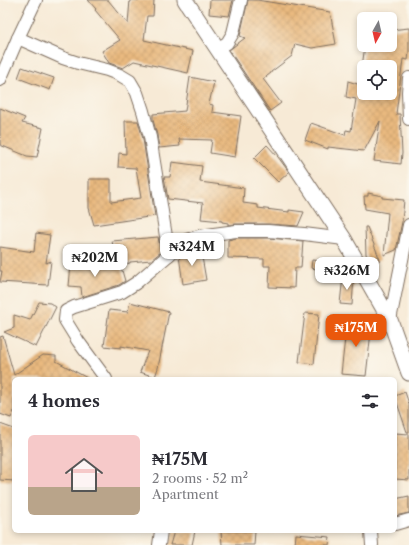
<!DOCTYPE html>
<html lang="en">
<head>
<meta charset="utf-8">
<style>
  body { margin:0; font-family:"Libre Caslon Text",serif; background:#f7f7f7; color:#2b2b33; height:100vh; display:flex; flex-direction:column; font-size:15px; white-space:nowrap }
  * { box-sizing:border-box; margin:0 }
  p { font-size:13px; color:#7c7c81 }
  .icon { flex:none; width:22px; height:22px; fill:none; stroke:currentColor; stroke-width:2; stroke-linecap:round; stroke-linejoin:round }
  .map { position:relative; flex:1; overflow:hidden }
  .drawer { position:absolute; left:12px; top:377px; width:385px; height:156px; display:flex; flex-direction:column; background:#fff; border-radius:6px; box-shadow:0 2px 6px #0003 }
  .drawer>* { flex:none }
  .needle { width:26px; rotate:188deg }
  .tools { position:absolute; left:357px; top:12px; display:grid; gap:8px }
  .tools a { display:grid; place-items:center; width:40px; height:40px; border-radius:6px; background:#fff; box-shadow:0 2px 6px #0003; font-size:20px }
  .price { position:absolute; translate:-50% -34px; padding:0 9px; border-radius:8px; background:#fff; color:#222; font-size:13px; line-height:26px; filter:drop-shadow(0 1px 2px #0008) }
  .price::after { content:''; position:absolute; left:50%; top:24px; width:12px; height:9px; margin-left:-6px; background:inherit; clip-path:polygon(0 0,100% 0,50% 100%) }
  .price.current { background:#ea580c; color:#fff }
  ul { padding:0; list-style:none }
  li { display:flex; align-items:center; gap:12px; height:100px; padding:0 16px }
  li span { display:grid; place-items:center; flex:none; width:112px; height:80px; border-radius:6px; color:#555 }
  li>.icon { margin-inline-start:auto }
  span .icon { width:48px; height:48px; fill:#fffc; stroke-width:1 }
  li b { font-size:17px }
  h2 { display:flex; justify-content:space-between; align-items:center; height:48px; padding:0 16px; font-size:17px }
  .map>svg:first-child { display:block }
  .building { fill:url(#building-cross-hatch) }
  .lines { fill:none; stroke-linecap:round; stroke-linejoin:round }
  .minor-casing { stroke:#7d6d5e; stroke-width:14 }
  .tertiary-casing { stroke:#7d6d5e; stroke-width:17 }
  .minor { stroke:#fff; stroke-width:12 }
  .tertiary { stroke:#fff; stroke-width:15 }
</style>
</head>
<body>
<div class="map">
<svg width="409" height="545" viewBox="0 0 409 545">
  <defs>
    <pattern id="building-cross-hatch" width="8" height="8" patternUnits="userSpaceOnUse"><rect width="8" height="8" fill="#e9b97f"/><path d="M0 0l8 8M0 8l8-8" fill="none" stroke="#c99f6d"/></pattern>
  </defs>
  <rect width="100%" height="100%" fill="#fbf7ec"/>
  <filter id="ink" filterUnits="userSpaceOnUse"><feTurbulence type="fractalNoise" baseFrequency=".025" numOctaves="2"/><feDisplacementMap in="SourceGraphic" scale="8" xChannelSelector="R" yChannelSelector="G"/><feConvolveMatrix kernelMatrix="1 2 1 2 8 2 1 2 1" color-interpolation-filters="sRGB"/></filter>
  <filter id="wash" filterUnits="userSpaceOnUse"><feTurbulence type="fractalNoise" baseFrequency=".012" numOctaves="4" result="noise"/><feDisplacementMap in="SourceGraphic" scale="16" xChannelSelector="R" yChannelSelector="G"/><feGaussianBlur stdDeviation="0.9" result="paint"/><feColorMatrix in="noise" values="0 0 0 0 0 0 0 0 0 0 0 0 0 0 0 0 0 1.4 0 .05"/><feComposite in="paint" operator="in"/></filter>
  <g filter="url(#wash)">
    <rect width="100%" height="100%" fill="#f7ead6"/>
    <g id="blocks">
      <!-- building -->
      <g class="building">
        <polygon points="88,0 108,0 128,24 130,0 154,0 153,16 147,16 144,40 193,51 188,73 134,61 123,68 109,63 102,51 120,40 95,10 96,9"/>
        <polygon points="210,0 233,0 229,16 209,14"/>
        <polygon points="248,0 257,0 330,12 336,44 312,48 295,44 292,56 271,72 271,73 263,79 281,103 270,111 229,50 245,38 240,36"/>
        <polygon points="409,28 409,52 408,60 403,59 396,114 400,114 402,153 401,164 374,161 380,121 364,151 328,147 328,149 305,140 311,123 345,135 346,130 351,131 356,99 346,97 348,81 364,86 364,93 390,93 390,67 362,67 365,45 390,45 390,30"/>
        <polygon points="22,67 54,78 50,90 18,78"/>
        <polygon points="190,77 214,82 209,104 213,105 212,112 241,116 235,157 210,153 212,140 179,139 180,146 159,148 157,135 153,120 153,114 185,111"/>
        <polygon points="0,108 25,118 22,123 43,128 37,157 27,156 0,145"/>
        <polygon points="125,121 138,121 143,139 155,216 94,225 89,208 89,179 111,179 111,202 141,198 136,168 118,167 119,153 126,154"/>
        <polygon points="267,145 278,157 289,172 278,182 254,158"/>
        <polygon points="172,162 202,166 200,182 244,188 243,203 258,205 258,208 289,212 289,210 304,212 298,226 268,224 236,224 228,225 228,223 222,222 222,221 201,219 203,203 168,199 164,177 170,177"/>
        <polygon points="368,193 382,196 382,198 404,200 402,222 396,250 384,255 388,213 365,209 364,196 368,196"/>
        <polygon points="365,227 367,227 380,260 370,264 366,254"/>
        <polygon points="36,233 50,235 46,263 51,261 48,285 0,282 2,271 0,271 0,247 34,252"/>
        <polygon points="158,237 161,252 151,260 130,262 130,263 117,266 112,241"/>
        <polygon points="236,238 268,238 303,241 301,268 295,268 294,288 269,287 270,266 264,266 264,259 228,258 228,240"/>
        <polygon points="201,251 206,280 183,284 179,256 181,254"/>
        <polygon points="312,260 344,263 343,274 311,268"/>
        <polygon points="71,264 121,267 125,281 119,285 82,297 81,287 69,286"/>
        <polygon points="343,276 354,277 352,305 340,304"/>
        <polygon points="39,302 50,303 56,307 36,347 4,332 14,328 14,315 30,320"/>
        <polygon points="130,302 169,312 158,368 155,377 140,372 148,351 121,346 121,348 104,346 109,310 128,312"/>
        <polygon points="305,313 319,314 314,364 299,362"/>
        <polygon points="347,320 372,323 366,376 341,374"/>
        <polygon points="3,336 14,375 43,355 56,356 56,361 89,379 14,379 14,411 11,418 0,414 0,337"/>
        <polygon points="405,392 409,404 409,432 407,432 395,397 395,396"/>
        <polygon points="0,424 14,429 14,481 0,480"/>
        <polygon points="395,433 409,434 409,480 395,479"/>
        <polygon points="409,496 409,513 395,516 395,499"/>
        <polygon points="174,531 195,531 192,545 170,545"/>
        <polygon points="221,531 255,531 254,545 222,545"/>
        <polygon points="296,534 330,537 329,545 295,545"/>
      </g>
    </g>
  </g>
  <g filter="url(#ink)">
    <use href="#blocks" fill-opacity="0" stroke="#7d6d5e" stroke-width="1"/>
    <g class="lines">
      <defs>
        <g id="minor">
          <polyline points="18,38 63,58 78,63 107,70 120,75 130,81 137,93 143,111 150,137 169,255"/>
          <polyline points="217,49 227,43 233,33 241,0"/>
          <polyline points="409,78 408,92 409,119"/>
          <polyline points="0,80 18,38 36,0"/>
          <polyline points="390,320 409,225"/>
          <polyline points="106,379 78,341 65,320 66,311 74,307 122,292 136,283 177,248 187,240 199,236 236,231 268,231 304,234 344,239"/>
          <polyline points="395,524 409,520"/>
          <polyline points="371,531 372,545"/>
          <polyline points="159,545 161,531"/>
        </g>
        <polyline id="tertiary" points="185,0 344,239 390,320 409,373"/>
      </defs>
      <!-- minor casing -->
      <use href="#minor" class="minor-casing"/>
      <!-- tertiary casing -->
      <use href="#tertiary" class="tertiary-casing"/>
      <!-- minor -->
      <use href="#minor" class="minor"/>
      <!-- tertiary -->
      <use href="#tertiary" class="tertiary"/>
    </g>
  </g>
</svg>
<div class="tools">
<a><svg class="needle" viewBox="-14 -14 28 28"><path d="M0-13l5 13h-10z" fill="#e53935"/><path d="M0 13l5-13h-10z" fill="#7c7c81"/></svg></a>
<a><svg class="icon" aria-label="locate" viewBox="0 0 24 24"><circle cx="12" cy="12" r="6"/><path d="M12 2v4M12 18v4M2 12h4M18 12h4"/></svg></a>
</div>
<b class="price" style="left:192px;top:267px">₦324M</b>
<b class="price" style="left:95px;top:278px">₦202M</b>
<b class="price" style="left:347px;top:291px">₦326M</b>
<b class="price current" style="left:356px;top:348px">₦175M</b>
<section class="drawer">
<h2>4 homes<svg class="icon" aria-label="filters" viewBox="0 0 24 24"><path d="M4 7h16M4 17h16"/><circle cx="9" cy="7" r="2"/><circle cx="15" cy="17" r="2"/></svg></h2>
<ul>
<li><span style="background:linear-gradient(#f6c9c9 65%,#b9a48a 0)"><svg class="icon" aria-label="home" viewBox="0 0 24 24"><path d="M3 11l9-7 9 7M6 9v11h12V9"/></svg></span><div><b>₦175M</b><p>2 rooms · 52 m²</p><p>Apartment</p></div></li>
</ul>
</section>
</div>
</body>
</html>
